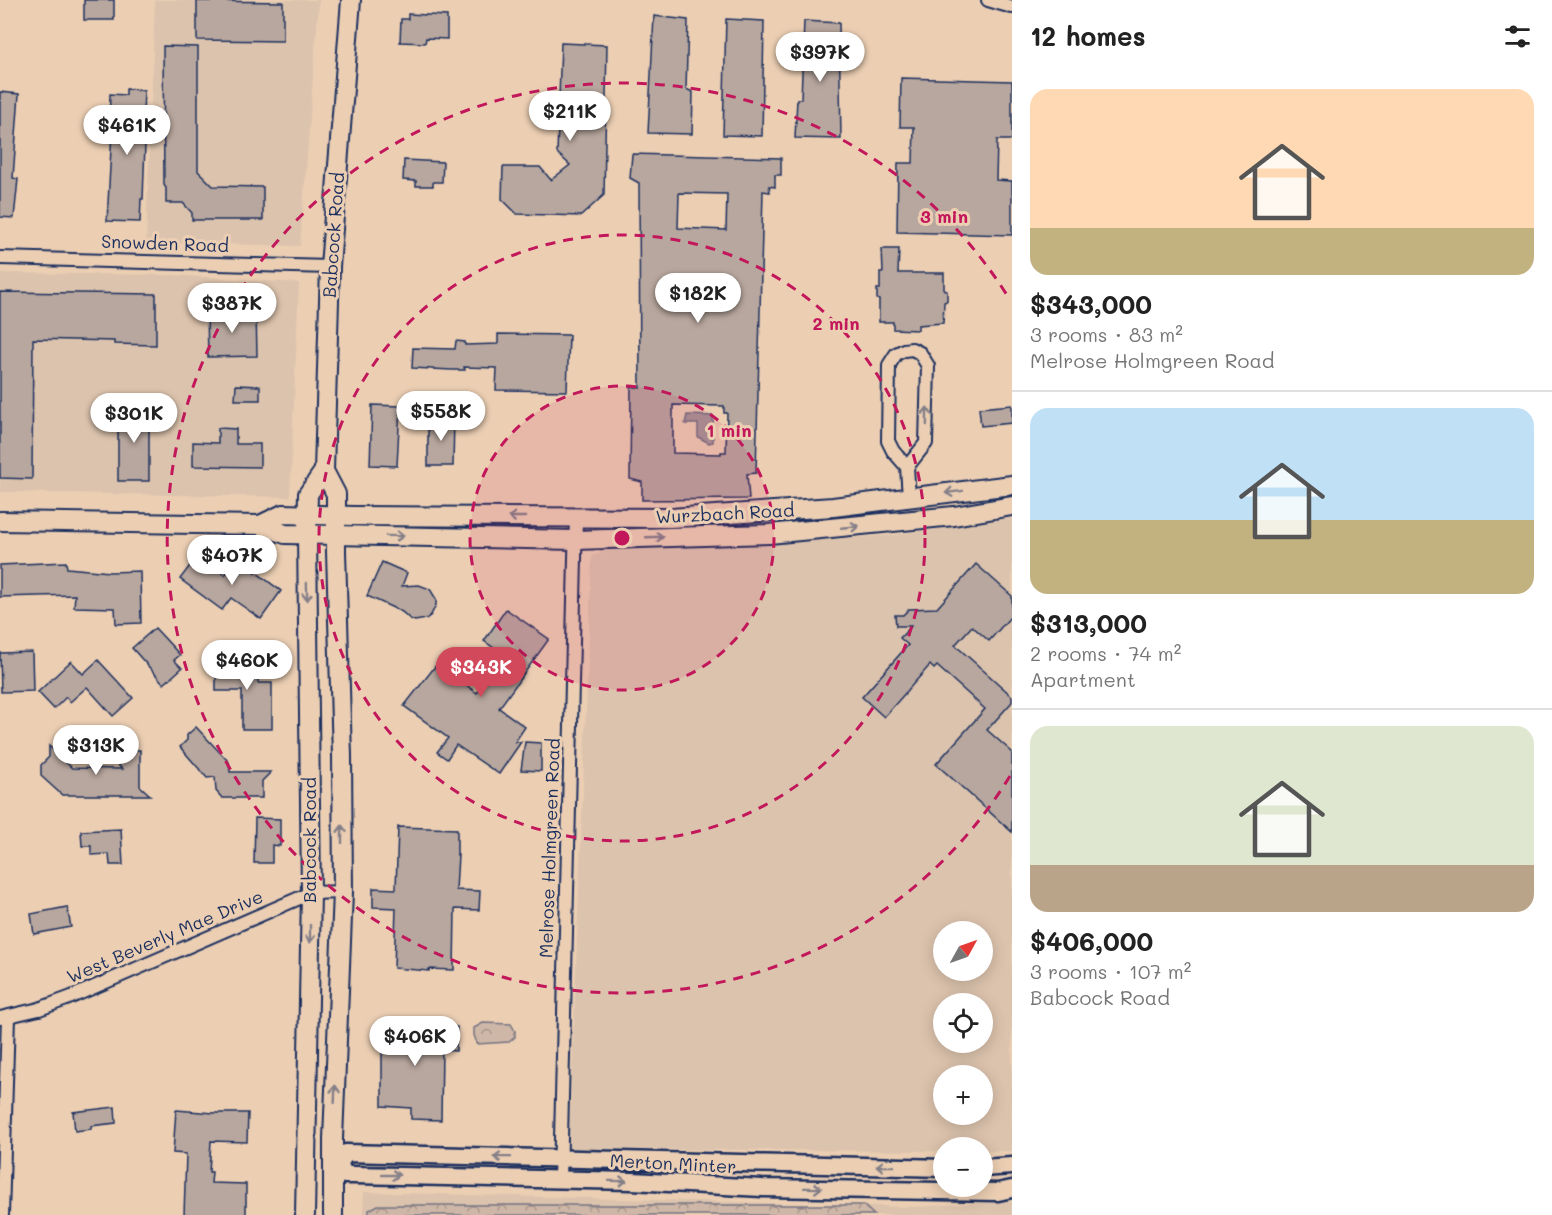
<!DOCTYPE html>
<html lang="en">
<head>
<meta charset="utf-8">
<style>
  body { margin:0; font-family:Mali,sans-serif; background:#f6f6f6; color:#222; height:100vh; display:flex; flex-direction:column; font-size:22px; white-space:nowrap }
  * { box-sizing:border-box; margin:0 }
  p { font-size:20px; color:#767676 }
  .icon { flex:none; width:33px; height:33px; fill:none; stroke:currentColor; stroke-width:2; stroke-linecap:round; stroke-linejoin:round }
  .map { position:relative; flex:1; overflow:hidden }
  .details { display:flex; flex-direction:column; background:#fff; width:540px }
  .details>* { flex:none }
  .needle { width:39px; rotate:50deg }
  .controls { position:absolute; left:933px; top:921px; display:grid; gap:12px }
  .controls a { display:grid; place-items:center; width:60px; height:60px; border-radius:50%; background:#fff; box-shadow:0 3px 15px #0003; font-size:30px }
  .price { position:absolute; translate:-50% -51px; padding:0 14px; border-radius:21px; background:#fff; color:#222; font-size:20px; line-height:39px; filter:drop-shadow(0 2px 3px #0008) }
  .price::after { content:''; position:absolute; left:50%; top:36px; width:18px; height:14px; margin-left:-9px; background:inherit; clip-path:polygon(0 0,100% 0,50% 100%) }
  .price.selected { background:#d1495b; color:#fff }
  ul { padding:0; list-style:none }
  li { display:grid; align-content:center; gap:12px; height:318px; padding:0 18px }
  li+li { border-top:2px solid #e0e0e0 }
  li span { display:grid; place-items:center; height:186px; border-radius:18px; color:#555 }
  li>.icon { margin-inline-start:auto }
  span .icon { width:108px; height:108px; fill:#fffc; stroke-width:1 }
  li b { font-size:26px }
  h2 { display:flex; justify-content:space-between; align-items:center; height:72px; padding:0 18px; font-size:26px }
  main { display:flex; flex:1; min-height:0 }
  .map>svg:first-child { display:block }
  .built { fill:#dcc3ad; fill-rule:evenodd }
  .park { fill:url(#park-crowns); stroke:#747382; stroke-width:1.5 }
  .water { fill:#a49896; stroke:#6d6e80; stroke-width:1.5 }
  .building { fill:#b8a79e; stroke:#1b2f5e; stroke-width:1.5; fill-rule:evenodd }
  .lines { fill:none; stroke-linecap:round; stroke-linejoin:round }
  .street-casing { stroke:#1b2f5e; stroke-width:16 }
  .secondary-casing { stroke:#1b2f5e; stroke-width:21 }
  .primary-casing { stroke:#1b2f5e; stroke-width:22 }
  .street { stroke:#eccfb3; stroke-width:12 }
  .secondary { stroke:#eccfb3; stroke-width:16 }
  .primary { stroke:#eccfb3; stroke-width:18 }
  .oneway { stroke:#847f88 }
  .ring { fill:none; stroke:#c2185b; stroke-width:3; stroke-dasharray:10 8 }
  .labels { text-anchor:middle; stroke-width:6; stroke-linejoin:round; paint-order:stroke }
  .street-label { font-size:18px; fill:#1b2f5e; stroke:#eccfb3 }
  .centre { fill:#c2185b; stroke:#eccfb3; stroke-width:3 }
  .ring-label { font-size:18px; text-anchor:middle; font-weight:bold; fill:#c2185b; stroke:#eccfb3; stroke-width:6; stroke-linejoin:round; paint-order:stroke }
</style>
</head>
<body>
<main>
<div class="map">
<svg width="1012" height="1215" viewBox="0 0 1012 1215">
  <defs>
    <pattern id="park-crowns" width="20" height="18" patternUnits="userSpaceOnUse" patternTransform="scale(1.5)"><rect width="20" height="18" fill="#ceb7a7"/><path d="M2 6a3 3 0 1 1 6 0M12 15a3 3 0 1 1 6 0" fill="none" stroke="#a6958b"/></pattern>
  </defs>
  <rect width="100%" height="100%" fill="#eccfb3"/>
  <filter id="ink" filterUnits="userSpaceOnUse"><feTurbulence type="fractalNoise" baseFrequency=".0167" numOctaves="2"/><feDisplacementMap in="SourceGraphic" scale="12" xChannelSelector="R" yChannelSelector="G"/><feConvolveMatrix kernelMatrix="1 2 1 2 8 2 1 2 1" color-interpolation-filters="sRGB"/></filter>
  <g filter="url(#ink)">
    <!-- built -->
    <g class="built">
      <polygon points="155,0 319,0 300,246 146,242"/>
      <polygon points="0,273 172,275 299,283 290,497 0,492"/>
      <path d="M1012,518V1151H983L982,1148H944L943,1151L569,1149L592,556L623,544L747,545L893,535ZM944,932H982V970H944ZM944,1004H982V1042H944ZM944,1076H982V1114H944Z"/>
      <polygon points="364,1192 914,1207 1012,1201 1012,1215 363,1215"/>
    </g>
    <!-- park -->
    <g class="park">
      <polygon points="483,1023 511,1024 515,1031 515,1037 509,1042 477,1044 474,1035 474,1028"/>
      <polygon points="378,1205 863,1205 874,1215 369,1215 369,1210"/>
    </g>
    <!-- water -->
    <polygon class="water" points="687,415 713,416 713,442 709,443 698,437 698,424 685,424"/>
    <!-- building -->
    <g class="building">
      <rect x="84" y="0" width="30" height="20"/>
      <polygon points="197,1 283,2 283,41 197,40"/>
      <polygon points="408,14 447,16 447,39 426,38 425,43 400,42 401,19 408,19"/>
      <polygon points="654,16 688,20 686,89 693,92 692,134 648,133"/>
      <polygon points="726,19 764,21 762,136 723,135"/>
      <polygon points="804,21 839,23 841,139 795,138 797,99 801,99"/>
      <polygon points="561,43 607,45 604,195 581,216 517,214 502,199 503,167 540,167 551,180 570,165 557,153"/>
      <polygon points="163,46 198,47 198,171 213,186 263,187 263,220 192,220 192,213 183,203 166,203 166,188 164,185"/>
      <polygon points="901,78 1012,81 1012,140 997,140 996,180 1012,181 1012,235 897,232 898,163 913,163 914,127 900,127"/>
      <polygon points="126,89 144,90 143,116 146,117 143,199 141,199 140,222 107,221 112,131 109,131 110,94 126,95"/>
      <polygon points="0,92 19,94 13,178 18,179 14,218 0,217"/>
      <path d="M632,154L781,158V175H775V187L769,186L770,192L763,191L756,473L747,474L749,499L642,500V482L630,479L631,386L640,388L639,183L630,178ZM679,193L727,194L726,230L678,228ZM673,405L724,406V413H727L726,452H721V454L673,453Z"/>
      <polygon points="404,160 443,162 442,182 433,182 433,186 416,186 416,181 403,180"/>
      <polygon points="882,249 899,249 898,273 944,273 944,290 947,291 947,301 944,302 943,323 918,325 918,330 893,329 893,322 879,322 879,300 877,299 877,289 880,289 880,272 883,272"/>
      <polygon points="0,292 156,294 156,345 114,344 114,341 33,339 32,479 0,478"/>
      <polygon points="256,312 257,356 208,357 207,313"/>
      <polygon points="498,334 569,335 567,391 496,390 497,368 464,367 465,370 452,370 412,368 413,348 455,349 456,341 465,342 465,345 498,344"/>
      <polygon points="236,385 260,386 260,400 235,400"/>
      <polygon points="372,405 400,406 397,466 370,465"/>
      <polygon points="1012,405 1012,423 981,426 979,408"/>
      <rect x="118" y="407" width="31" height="74"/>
      <polygon points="428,417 454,418 453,466 428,466"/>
      <polygon points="218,428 236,429 236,444 260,444 260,467 193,466 193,442 218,443"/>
      <polygon points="198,555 225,575 237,558 281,591 261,619 231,598 222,610 180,579"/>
      <polygon points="66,562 67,568 110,572 140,571 141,623 116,624 115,608 74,607 75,595 0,597 0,565"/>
      <polygon points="382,562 407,573 402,586 419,585 430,589 436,599 436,605 431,615 426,619 415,621 410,619 402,612 367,596"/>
      <polygon points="976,564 1012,596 1012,615 989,641 972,626 955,645 1012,696 1012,702 987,730 1012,752 1012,832 936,764 985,709 937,666 934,669 930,665 884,717 862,697 908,645 900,638 911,626 896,626 895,615 903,615 909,609 937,608"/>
      <polygon points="506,609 549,639 499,708 525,727 515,742 521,742 499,774 456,745 447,759 437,752 448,738 404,706 437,664 477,693 504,655 484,641"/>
      <polygon points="155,628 180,655 174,660 182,668 164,684 132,648"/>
      <polygon points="32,652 33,691 1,692 0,653"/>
      <polygon points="98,660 133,698 113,716 87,687 70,702 66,697 54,709 38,692 71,661 83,674"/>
      <polygon points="216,660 258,660 258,683 272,683 272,729 242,729 242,691 216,691"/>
      <polygon points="196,727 229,762 230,772 271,772 262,781 262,798 222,798 216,791 215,777 207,778 180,747 187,740 187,735"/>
      <polygon points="525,742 541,743 541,771 521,770"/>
      <polygon points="49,746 72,768 122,769 102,750 140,750 140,786 150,795 62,795 41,776 41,765 49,757"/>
      <polygon points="255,818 280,819 280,846 272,845 272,863 254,863"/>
      <polygon points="398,827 457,829 457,855 458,855 456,890 480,891 479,910 455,909 454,970 429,969 429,971 394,968 396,908 373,907 373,888 396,889"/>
      <polygon points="121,829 123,865 110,865 109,854 91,855 91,846 82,846 81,831"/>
      <polygon points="67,907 71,927 34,934 31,914"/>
      <polygon points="380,1025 457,1027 456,1051 442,1050 441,1120 411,1119 411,1108 382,1106 382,1048 378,1047"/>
      <polygon points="115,1107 116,1123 91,1126 91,1129 75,1131 73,1112"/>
      <polygon points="176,1110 214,1113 248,1113 247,1142 211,1141 209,1172 212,1172 211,1183 246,1184 246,1215 184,1215 186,1154 173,1153"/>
    </g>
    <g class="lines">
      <defs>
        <g id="street">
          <polyline points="988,0 1012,7"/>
          <polyline points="0,258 330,267"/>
          <polyline points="907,467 926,443 928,366 920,353 912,349 904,350 896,354 889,365 888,441 893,451 907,467 909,498"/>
          <polyline points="0,1018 39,1009 69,998 311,893 343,892"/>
          <polyline points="560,1180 576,517"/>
          <polyline points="2,1215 8,1017"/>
        </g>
        <g id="secondary">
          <polyline points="339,1164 345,1175 353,1175 632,1181 762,1188 998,1192 1012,1189"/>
          <polyline points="339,1164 346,1153 944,1168"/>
          <polyline points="982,1168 1012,1166"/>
        </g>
        <g id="primary">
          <polyline points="0,521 260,525 285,534 575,540 769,534 954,516 1012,506"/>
          <polyline points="260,525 283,514 354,516 670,518 833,507 1012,485"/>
          <polyline points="305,1215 311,893 307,534 308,494 324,471"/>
          <polyline points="333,1215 333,1139 343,892 342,756 336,552 336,494 324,471 330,267 351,0"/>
        </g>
      </defs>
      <!-- street casing -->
      <use href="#street" class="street-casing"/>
      <!-- secondary casing -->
      <use href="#secondary" class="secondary-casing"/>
      <!-- primary casing -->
      <use href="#primary" class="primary-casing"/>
      <!-- street -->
      <use href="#street" class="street"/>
      <!-- secondary -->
      <use href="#secondary" class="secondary"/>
      <!-- primary -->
      <use href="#primary" class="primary"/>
    </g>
    <!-- one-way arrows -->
    <defs><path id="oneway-shaft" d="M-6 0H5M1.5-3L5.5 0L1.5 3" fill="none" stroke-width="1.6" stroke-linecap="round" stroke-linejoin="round" transform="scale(1.5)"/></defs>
    <g class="oneway">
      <use href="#oneway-shaft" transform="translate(927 416) rotate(-89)"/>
      <use href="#oneway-shaft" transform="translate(954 492) rotate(173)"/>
      <use href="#oneway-shaft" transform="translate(517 517) rotate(-180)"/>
      <use href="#oneway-shaft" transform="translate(850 527) rotate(-5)"/>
      <use href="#oneway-shaft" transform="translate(395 536) rotate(1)"/>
      <use href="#oneway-shaft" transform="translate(655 537) rotate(-2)"/>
      <use href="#oneway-shaft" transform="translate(307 592) rotate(89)"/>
      <use href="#oneway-shaft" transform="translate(342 834) rotate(-90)"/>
      <use href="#oneway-shaft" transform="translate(310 934) rotate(90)"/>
      <use href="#oneway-shaft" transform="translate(335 1094) rotate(-88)"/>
      <use href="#oneway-shaft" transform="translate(502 1157) rotate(-179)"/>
      <use href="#oneway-shaft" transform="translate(885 1166) rotate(-179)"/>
      <use href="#oneway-shaft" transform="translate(391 1175)"/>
      <use href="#oneway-shaft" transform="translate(618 1181) rotate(1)"/>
      <use href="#oneway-shaft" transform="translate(813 1188) rotate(1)"/>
    </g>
  </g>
  <!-- distance rings -->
  <circle cx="622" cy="538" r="152" fill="#c2185b" fill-opacity=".12"/>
  <g class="ring">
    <circle cx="622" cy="538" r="152"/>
    <circle cx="622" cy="538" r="303"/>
    <path d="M1010 776A455 455 0 1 1 1010 300"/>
  </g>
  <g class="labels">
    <!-- street labels -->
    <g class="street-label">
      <text transform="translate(334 235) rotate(-86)" y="6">Babcock Road</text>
      <text transform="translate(165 244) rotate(2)" y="6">Snowden Road</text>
      <text transform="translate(725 514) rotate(-3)" y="6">Wurzbach Road</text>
      <text transform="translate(310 840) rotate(-90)" y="6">Babcock Road</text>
      <text transform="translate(550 848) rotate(-88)" y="6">Melrose Holmgreen Road</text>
      <text transform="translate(165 937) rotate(-23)" y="6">West Beverly Mae Drive</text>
      <text transform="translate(673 1164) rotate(3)" y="6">Merton Minter</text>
    </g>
  </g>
  <circle cx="622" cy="538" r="9" class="centre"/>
  <g class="ring-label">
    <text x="944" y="223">3 min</text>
    <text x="836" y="330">2 min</text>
    <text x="729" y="437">1 min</text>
  </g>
</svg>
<div class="controls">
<a><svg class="needle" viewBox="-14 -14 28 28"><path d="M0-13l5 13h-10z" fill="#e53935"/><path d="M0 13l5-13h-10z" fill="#767676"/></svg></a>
<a><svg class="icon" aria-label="locate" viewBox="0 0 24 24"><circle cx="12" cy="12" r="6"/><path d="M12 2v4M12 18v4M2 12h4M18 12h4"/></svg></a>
<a>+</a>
<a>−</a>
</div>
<b class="price" style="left:820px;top:83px">$397K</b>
<b class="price" style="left:570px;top:142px">$211K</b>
<b class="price" style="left:127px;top:156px">$461K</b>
<b class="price" style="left:698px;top:324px">$182K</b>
<b class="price" style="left:232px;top:334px">$387K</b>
<b class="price" style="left:441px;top:442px">$558K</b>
<b class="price" style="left:134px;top:444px">$301K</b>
<b class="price" style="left:232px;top:586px">$407K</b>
<b class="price" style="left:247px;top:691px">$460K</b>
<b class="price selected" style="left:481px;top:698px">$343K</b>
<b class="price" style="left:96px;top:776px">$313K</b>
<b class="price" style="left:415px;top:1067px">$406K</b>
</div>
<section class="details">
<h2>12 homes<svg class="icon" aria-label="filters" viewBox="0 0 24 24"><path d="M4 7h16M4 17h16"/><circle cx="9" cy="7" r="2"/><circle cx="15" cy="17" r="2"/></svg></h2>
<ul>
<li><span style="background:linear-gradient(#ffd9b3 75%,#c2b280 0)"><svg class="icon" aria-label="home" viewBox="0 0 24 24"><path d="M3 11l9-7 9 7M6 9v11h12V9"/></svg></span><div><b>$343,000</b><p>3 rooms · 83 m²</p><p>Melrose Holmgreen Road</p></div></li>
<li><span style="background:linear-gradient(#bfe0f5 60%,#c2b280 0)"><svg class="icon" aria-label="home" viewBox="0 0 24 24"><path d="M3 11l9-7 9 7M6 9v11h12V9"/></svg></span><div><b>$313,000</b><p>2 rooms · 74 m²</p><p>Apartment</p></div></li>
<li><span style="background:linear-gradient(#dfe7d0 75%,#b9a48a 0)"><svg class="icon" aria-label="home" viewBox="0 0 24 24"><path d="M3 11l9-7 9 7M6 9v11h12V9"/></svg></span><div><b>$406,000</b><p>3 rooms · 107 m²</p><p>Babcock Road</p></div></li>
</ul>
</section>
</main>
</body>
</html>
